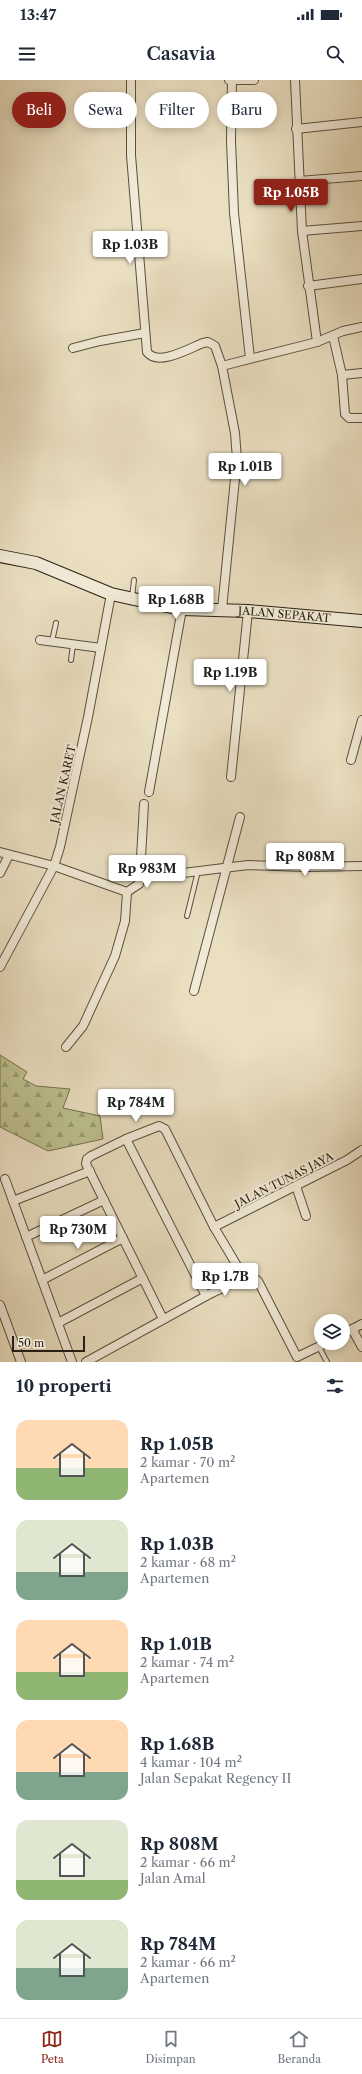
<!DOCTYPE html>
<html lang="id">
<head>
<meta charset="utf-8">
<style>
  body { margin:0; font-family:"Libre Caslon Text",serif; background:#f2f2f3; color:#1f2937; height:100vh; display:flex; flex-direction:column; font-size:15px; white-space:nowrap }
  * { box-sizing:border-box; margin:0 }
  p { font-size:13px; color:#747a83 }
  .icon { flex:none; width:22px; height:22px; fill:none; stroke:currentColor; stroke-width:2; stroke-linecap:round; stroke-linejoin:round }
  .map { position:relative; height:1282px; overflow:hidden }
  .sheet { display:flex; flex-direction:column; background:#fff; flex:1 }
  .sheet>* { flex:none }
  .top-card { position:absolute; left:12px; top:12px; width:338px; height:36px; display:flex; gap:8px }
  .buttons { position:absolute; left:314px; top:1234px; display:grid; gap:8px }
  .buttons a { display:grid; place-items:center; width:36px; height:36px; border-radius:50%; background:#fff; box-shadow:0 2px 10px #0003; font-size:20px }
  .scale { position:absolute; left:12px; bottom:10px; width:73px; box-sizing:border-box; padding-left:4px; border:2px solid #2a2013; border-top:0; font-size:11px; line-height:14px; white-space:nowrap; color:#2a2013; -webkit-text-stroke:3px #f1ead7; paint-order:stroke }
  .price { position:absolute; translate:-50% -34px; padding:0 9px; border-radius:4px; background:#fff; color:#222; font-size:13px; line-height:26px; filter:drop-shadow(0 1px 2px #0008) }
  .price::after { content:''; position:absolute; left:50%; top:24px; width:12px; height:9px; margin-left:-6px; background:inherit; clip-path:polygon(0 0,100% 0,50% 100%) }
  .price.on { background:#8f2418; color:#fff }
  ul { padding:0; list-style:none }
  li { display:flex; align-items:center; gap:12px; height:100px; padding:0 16px }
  li span { display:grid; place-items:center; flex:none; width:112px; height:80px; border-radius:12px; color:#555 }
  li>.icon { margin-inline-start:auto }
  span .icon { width:48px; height:48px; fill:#fffc; stroke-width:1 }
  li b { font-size:17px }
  h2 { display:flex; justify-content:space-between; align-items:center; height:48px; padding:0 16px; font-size:17px }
  .tag { padding:0 14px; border-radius:18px; background:#fff; box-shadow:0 2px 10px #0003; font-size:14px; line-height:36px }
  .tag.on { background:#8f2418; color:#fff }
  .status { display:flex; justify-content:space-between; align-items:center; height:28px; padding:0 20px; background:#fff; direction:ltr }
  .status svg { height:11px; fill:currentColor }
  header { display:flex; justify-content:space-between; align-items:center; height:52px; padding:0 16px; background:#fff; font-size:18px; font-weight:600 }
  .tab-bar { display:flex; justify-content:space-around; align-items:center; height:56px; border-top:1px solid #e0e1e3; background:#fff; font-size:11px; color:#747a83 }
  .tab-bar a { display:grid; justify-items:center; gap:2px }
  .tab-bar .on { color:#8f2418 }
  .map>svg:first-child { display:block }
  .forest { fill:url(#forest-firs); stroke:#747050 }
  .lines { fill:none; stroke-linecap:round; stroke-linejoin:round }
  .service-casing { stroke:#5a503e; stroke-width:6 }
  .minor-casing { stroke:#5a503e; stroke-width:10 }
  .secondary-casing { stroke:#2a2013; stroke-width:14 }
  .service { stroke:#f1ead7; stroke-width:4 }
  .minor { stroke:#f1ead7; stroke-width:8 }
  .secondary { stroke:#f1ead7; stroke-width:12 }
  .labels { text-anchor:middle; stroke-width:4; stroke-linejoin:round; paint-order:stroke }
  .street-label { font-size:11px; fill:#2a2013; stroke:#f1ead7 }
</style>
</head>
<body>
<div class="status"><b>13:47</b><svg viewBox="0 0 49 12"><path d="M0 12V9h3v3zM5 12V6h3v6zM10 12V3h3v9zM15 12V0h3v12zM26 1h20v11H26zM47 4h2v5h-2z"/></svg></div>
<header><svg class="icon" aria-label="menu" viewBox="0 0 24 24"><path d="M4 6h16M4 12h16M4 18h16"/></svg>Casavia<svg class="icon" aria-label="search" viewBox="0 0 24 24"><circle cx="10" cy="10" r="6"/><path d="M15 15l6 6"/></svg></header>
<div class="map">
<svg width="362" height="1282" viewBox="0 0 362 1282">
  <defs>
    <pattern id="forest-firs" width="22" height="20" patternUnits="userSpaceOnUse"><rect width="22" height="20" fill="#bdc08e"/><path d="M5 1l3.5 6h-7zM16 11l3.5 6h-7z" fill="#9a9c73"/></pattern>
  </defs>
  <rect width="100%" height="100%" fill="#eadfc1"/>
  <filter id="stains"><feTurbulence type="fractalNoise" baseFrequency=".005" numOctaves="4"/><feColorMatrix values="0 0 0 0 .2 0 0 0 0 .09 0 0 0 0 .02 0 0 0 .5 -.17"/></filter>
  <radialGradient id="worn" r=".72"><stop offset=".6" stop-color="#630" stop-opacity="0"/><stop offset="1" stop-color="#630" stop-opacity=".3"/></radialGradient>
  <!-- forest -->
  <polygon class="forest" points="0,975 27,992 23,999 36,1006 70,1009 63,1028 100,1036 103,1059 48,1071 0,1047"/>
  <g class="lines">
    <defs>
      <g id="service">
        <polyline points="132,517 134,500"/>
        <polyline points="52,561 56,543"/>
        <polyline points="71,580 73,565"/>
        <polyline points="187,836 198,791"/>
        <polyline points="319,1267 327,1282"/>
      </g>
      <g id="minor">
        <path d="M131,0V75L147,272C158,287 190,268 203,263L208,262L215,266L222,286L235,353L237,379L222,529"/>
        <polyline points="229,0 254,0"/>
        <polyline points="232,0 231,61 234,133 250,278"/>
        <polyline points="295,0 302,151 317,262"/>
        <polyline points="296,49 362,42"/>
        <polyline points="299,101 362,96"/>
        <polyline points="302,151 362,146"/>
        <polyline points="308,206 362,199"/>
        <polyline points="333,256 342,295 345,334 349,338 362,338"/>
        <polyline points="73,268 100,261 145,253"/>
        <polyline points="222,286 317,262 343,251 362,247"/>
        <polyline points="342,295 362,293"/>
        <polyline points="40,560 101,568"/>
        <polyline points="351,680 362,640"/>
        <polyline points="231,697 248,531"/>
        <polyline points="149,712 182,529"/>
        <polyline points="0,772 54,786 127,812 139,804 140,795 159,796 248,785 307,787 362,786"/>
        <polyline points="0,793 9,775"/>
        <polyline points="140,795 144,724"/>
        <polyline points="0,887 54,786 60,767 88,637 111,514"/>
        <polyline points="194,911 240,737"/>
        <polyline points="66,967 83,946 115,876 125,841 127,812"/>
        <path d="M159,1046L165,1049L214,1147L239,1189C238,1205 218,1209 206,1216L126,1059Z"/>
        <polyline points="126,1059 91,1076 87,1079 86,1084 163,1239"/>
        <polyline points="5,1099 72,1282"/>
        <polyline points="296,1106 306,1136"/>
        <polyline points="13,1121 90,1091"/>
        <polyline points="214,1147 347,1080 362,1070"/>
        <polyline points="26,1157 104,1120"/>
        <polyline points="239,1194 250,1195 258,1201 297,1277 326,1263"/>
        <polyline points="42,1200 123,1158"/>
        <polyline points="0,1225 21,1282"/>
        <polyline points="58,1243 143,1198"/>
        <polyline points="352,1249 362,1267"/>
        <polyline points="343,1254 362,1244"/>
        <polyline points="86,1282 206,1216"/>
      </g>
      <g id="secondary">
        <path id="s1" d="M0,476L36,483L111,514L157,524L182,529L248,531L362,541"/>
      </g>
    </defs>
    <!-- service casing -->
    <use href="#service" class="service-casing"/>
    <!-- minor casing -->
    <use href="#minor" class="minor-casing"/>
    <!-- secondary casing -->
    <use href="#secondary" class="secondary-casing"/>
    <!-- service -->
    <use href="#service" class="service"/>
    <!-- minor -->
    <use href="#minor" class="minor"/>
    <!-- secondary -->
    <use href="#secondary" class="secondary"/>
  </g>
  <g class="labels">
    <!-- street labels -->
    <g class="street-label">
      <text dy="4" stroke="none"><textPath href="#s1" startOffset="293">JALAN SEPAKAT</textPath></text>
      <text transform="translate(63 704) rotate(-77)" y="4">JALAN KARET</text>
      <text transform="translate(284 1100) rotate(-27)" y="4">JALAN TUNAS JAYA</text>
    </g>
  </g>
  <rect width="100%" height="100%" filter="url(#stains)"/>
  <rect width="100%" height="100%" fill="url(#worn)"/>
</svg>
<div class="buttons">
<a><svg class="icon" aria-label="layers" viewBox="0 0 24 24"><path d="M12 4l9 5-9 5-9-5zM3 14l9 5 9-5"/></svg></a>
</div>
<div class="scale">50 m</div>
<b class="price on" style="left:291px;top:133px">Rp 1.05B</b>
<b class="price" style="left:130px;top:185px">Rp 1.03B</b>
<b class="price" style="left:245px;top:407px">Rp 1.01B</b>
<b class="price" style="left:176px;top:540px">Rp 1.68B</b>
<b class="price" style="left:230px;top:613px">Rp 1.19B</b>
<b class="price" style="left:305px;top:797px">Rp 808M</b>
<b class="price" style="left:147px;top:809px">Rp 983M</b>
<b class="price" style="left:136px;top:1043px">Rp 784M</b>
<b class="price" style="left:78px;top:1170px">Rp 730M</b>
<b class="price" style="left:225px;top:1217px">Rp 1.7B</b>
<div class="top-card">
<a class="tag on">Beli</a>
<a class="tag">Sewa</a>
<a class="tag">Filter</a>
<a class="tag">Baru</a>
</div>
</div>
<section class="sheet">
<h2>10 properti<svg class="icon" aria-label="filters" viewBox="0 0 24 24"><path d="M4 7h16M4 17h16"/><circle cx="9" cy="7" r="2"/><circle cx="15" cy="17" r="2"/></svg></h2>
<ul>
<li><span style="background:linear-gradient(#ffd9b3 60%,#8fb573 0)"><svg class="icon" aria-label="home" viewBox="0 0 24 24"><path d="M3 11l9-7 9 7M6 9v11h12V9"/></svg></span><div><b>Rp 1.05B</b><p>2 kamar · 70 m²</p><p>Apartemen</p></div></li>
<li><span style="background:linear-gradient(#dfe7d0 65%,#7fa58c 0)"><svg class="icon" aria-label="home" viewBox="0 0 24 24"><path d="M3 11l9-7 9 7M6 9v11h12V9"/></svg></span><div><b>Rp 1.03B</b><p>2 kamar · 68 m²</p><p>Apartemen</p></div></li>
<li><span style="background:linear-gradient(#ffd9b3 65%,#8fb573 0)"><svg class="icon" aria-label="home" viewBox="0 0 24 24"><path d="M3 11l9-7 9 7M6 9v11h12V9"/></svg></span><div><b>Rp 1.01B</b><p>2 kamar · 74 m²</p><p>Apartemen</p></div></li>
<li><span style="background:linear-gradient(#ffd9b3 65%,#7fa58c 0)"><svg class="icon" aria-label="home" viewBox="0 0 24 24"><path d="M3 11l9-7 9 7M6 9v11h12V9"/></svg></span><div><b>Rp 1.68B</b><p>4 kamar · 104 m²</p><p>Jalan Sepakat Regency II</p></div></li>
<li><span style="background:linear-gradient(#dfe7d0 75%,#8fb573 0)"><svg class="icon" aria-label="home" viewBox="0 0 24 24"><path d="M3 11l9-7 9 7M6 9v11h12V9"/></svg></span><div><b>Rp 808M</b><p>2 kamar · 66 m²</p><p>Jalan Amal</p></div></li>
<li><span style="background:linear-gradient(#dfe7d0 60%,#7fa58c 0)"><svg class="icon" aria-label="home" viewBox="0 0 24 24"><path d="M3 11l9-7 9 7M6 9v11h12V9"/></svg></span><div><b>Rp 784M</b><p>2 kamar · 66 m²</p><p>Apartemen</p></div></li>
</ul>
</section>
<nav class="tab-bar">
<a class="on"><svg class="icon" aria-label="map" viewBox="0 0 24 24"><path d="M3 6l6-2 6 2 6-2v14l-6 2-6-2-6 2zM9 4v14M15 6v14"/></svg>Peta</a>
<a><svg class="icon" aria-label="saved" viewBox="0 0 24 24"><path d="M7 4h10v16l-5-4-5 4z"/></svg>Disimpan</a>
<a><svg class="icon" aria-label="home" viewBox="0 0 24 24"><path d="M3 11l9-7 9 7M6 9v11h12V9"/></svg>Beranda</a>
</nav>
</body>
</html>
